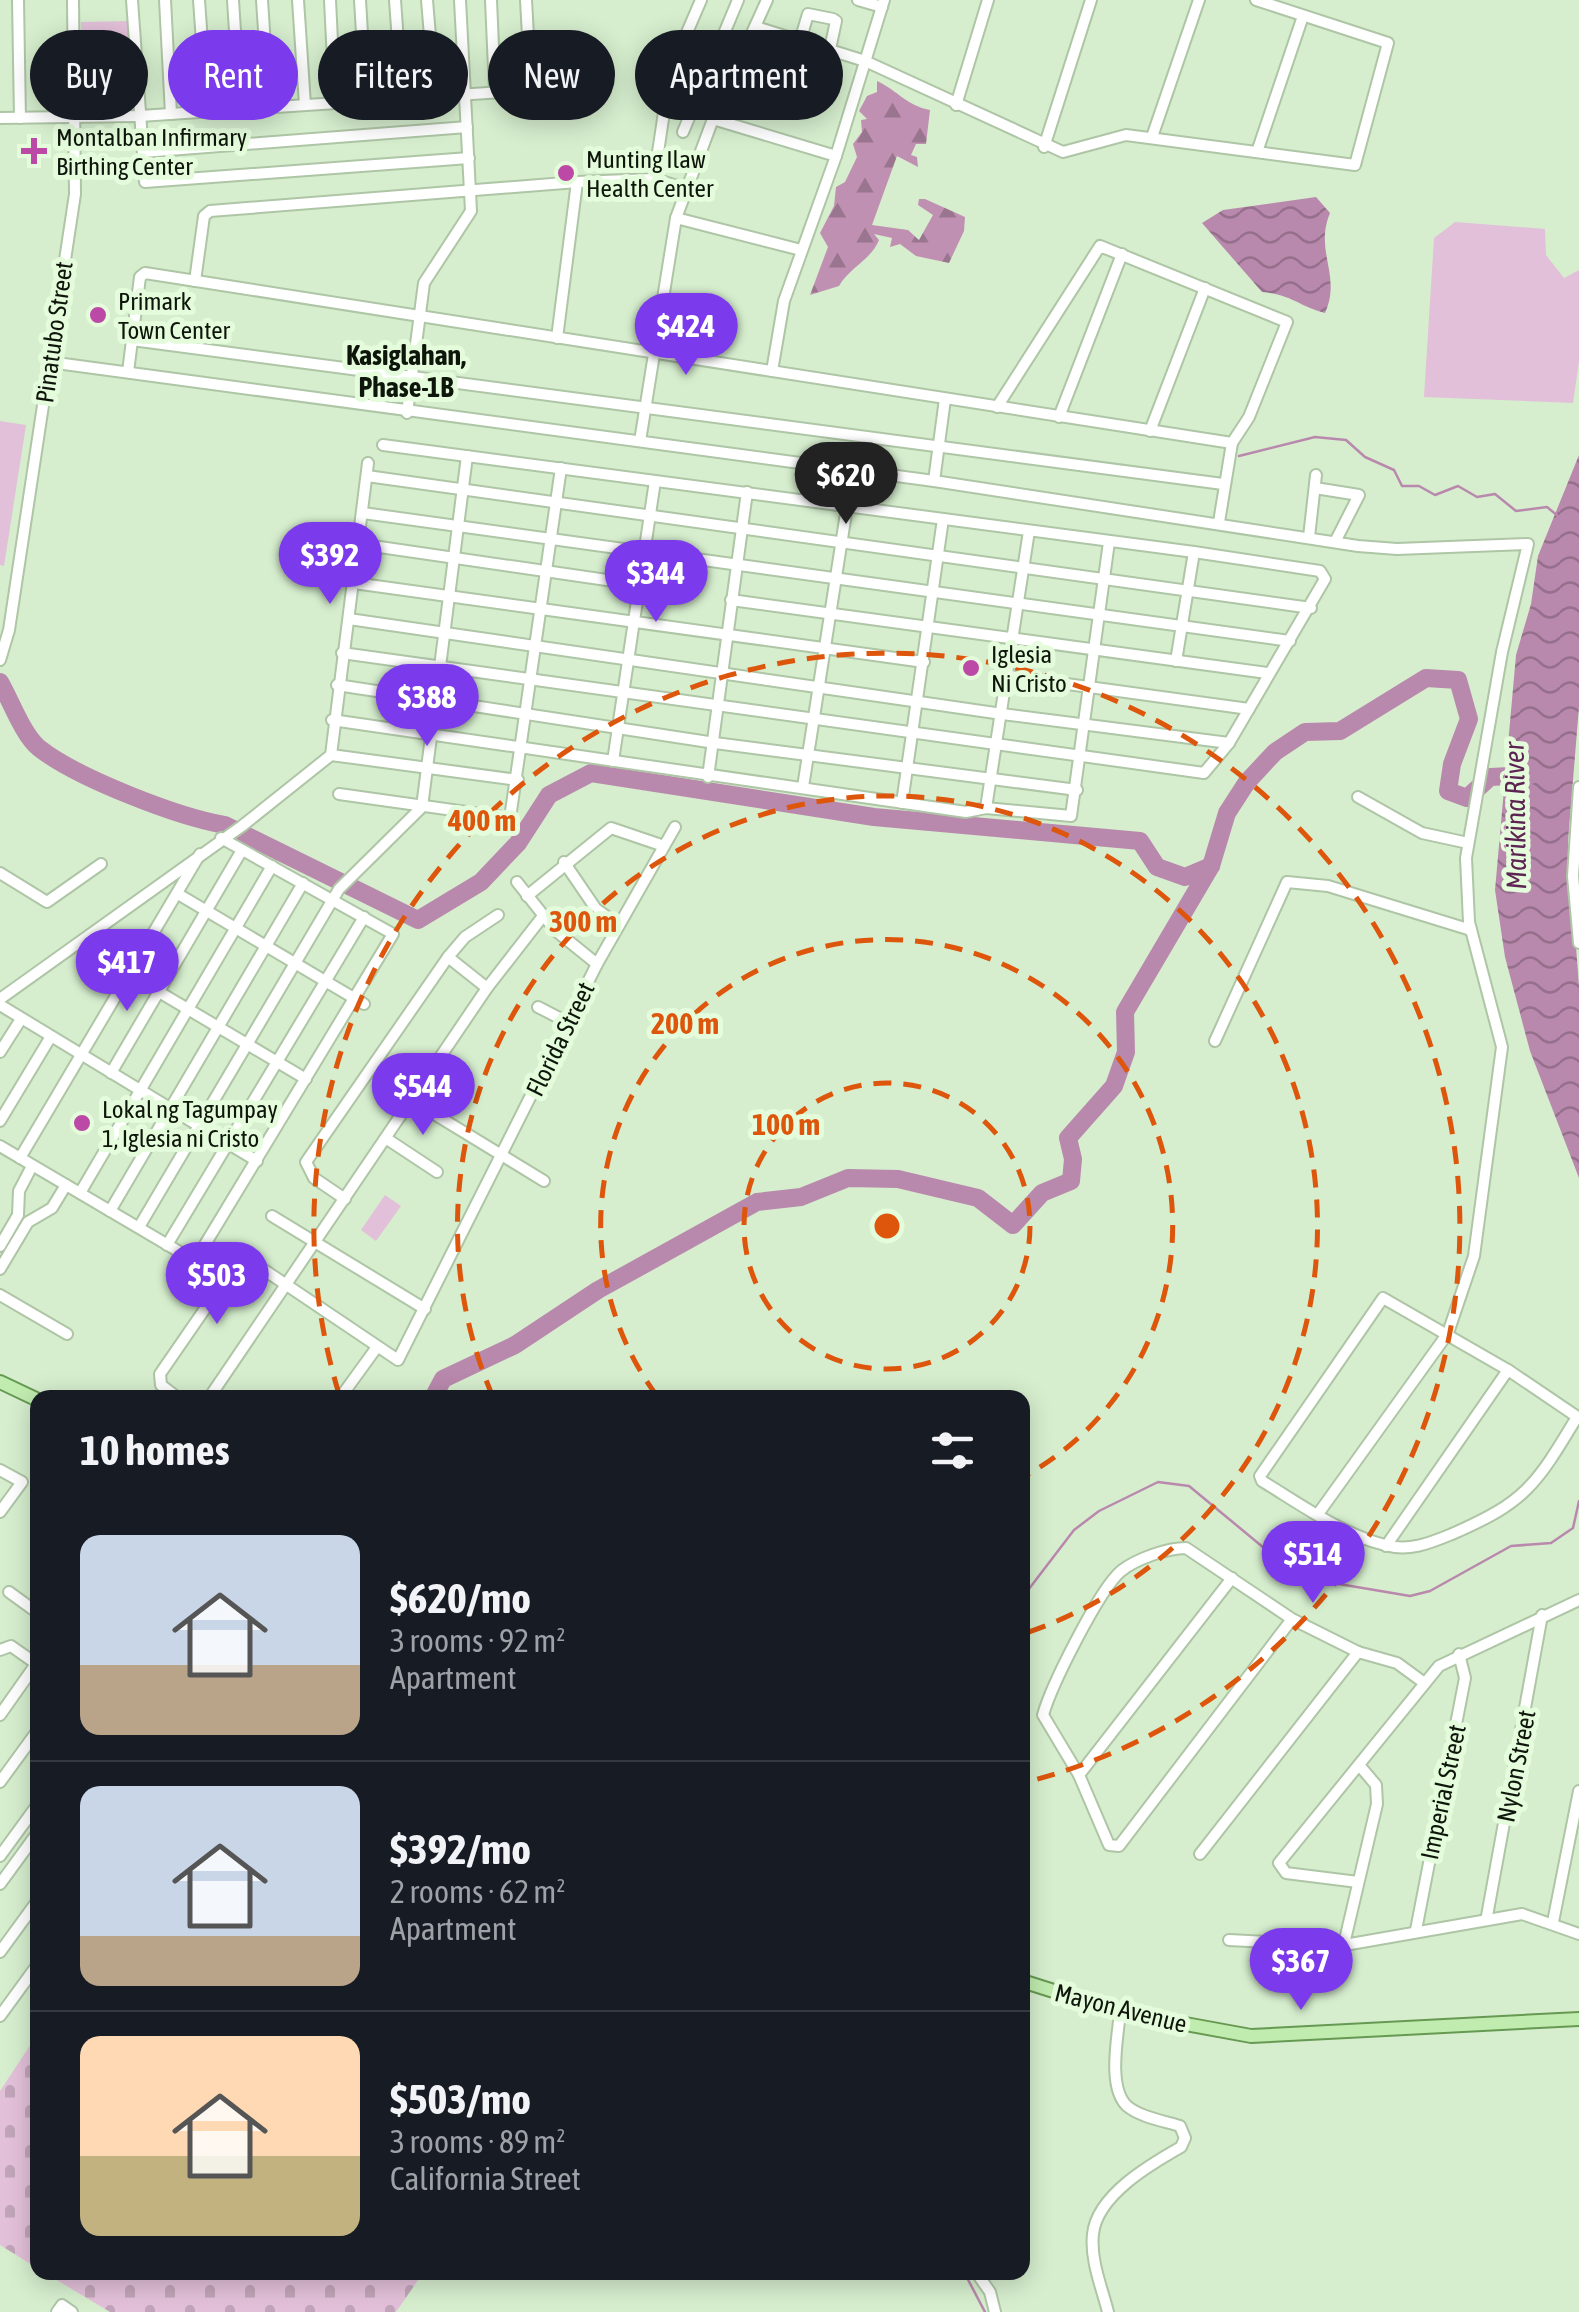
<!DOCTYPE html>
<html lang="en">
<head>
<meta charset="utf-8">
<style>
  body { margin:0; font-family:"Asap Condensed",sans-serif; background:#242831; color:#f1f3f6; height:100vh; display:flex; flex-direction:column; font-size:38px; white-space:nowrap }
  * { box-sizing:border-box; margin:0 }
  p { font-size:32px; color:#9ea1a6 }
  .icon { flex:none; width:55px; height:55px; fill:none; stroke:currentColor; stroke-width:2; stroke-linecap:round; stroke-linejoin:round }
  .map { position:relative; flex:1; overflow:hidden }
  .sheet { position:absolute; left:30px; top:1390px; width:1000px; height:890px; display:flex; flex-direction:column; background:#171b24; border-radius:20px; box-shadow:0 5px 25px #0003 }
  .sheet>* { flex:none }
  .top-card { position:absolute; left:30px; top:30px; width:1000px; height:90px; display:flex; gap:20px }
  .price { position:absolute; translate:-50% -85px; padding:0 22px; border-radius:35px; background:#7c3aed; color:#fff; font-size:32px; line-height:65px; filter:drop-shadow(0 2px 5px #0008) }
  .price::after { content:''; position:absolute; left:50%; top:60px; width:30px; height:22px; margin-left:-15px; background:inherit; clip-path:polygon(0 0,100% 0,50% 100%) }
  .price.current { background:#222; color:#fff }
  ul { padding:0; list-style:none }
  li { display:flex; align-items:center; gap:30px; height:250px; padding:0 50px }
  li+li { border-top:2px solid #363941 }
  li span { display:grid; place-items:center; flex:none; width:280px; height:200px; border-radius:20px; color:#555 }
  li>.icon { margin-inline-start:auto }
  span .icon { width:120px; height:120px; fill:#fffc; stroke-width:1 }
  li b { font-size:42px }
  h2 { display:flex; justify-content:space-between; align-items:center; height:120px; padding:0 50px; font-size:42px }
  .tag { padding:0 35px; border-radius:45px; background:#171b24; box-shadow:0 5px 25px #0003; font-size:35px; line-height:90px }
  .tag.current { background:#7c3aed; color:#fff }
  .map>svg:first-child { display:block }
  .grass { fill:#e2c0d9 }
  .forest { fill:url(#forest-firs) }
  .cemetery { fill:url(#cemetery-stones) }
  .water { fill:url(#water-waves) }
  .lines { fill:none; stroke-linecap:round; stroke-linejoin:round }
  .stream { stroke:#b989ad; stroke-width:2.5 }
  .river { stroke:#b989ad; stroke-width:18 }
  .minor-casing { stroke:#aec5a6; stroke-width:14 }
  .major-casing { stroke:#669952; stroke-width:16 }
  .minor { stroke:#fff; stroke-width:10 }
  .major { stroke:#c0ecaf; stroke-width:12 }
  .ring { fill:none; stroke:#dd560c; stroke-width:5; stroke-dasharray:18 12 }
  .poi-dot { fill:#bb49a5; stroke:#e4fcdb; stroke-width:4 }
  .labels { text-anchor:middle; stroke-width:10; stroke-linejoin:round; paint-order:stroke }
  .poi-label { font-size:25px; fill:#0e160b; stroke:#e4fcdb; text-anchor:start }
  .street-label { font-size:25px; fill:#0e160b; stroke:#e4fcdb }
  .neighbourhood-label { font-size:28px; font-weight:bold; fill:#0e160b; stroke:#e4fcdb }
  .water-label { font-size:28px; font-style:italic; fill:#5d2352; stroke:#e4fcdb }
  .centre { fill:#dd560c; stroke:#e4fcdb; stroke-width:5 }
  .ring-label { font-size:30px; text-anchor:middle; font-weight:bold; fill:#dd560c; stroke:#e4fcdb; stroke-width:10; stroke-linejoin:round; paint-order:stroke }
</style>
</head>
<body>
<div class="map">
<svg width="1579" height="2312" viewBox="0 0 1579 2312">
  <defs>
    <pattern id="forest-firs" width="22" height="20" patternUnits="userSpaceOnUse" patternTransform="scale(2.5)"><rect width="22" height="20" fill="#c090b3"/><path d="M5 1l3.5 6h-7zM16 11l3.5 6h-7z" fill="#9a7590"/></pattern>
    <pattern id="cemetery-stones" width="16" height="16" patternUnits="userSpaceOnUse" patternTransform="scale(2.5)"><rect width="16" height="16" fill="#e2c0d9"/><path d="M2 7V4a2 2 0 0 1 4 0v3zM10 15v-3a2 2 0 0 1 4 0v3z" fill="#c1a4b9"/></pattern>
    <pattern id="water-waves" width="16" height="10" patternUnits="userSpaceOnUse" patternTransform="scale(2.5)"><rect width="16" height="10" fill="#b989ad"/><path d="M0 5q4-4 8 0t8 0" fill="none" stroke="#956f8b"/></pattern>
  </defs>
  <rect width="100%" height="100%" fill="#d6eece"/>
  <!-- grass -->
  <g class="grass">
    <polygon points="130,21 135,112 84,113 81,22"/>
    <polygon points="1455,222 1545,229 1546,255 1564,278 1579,270 1579,362 1573,403 1424,397 1434,238"/>
    <polygon points="0,421 26,425 4,566 0,565"/>
    <polygon points="385,1195 401,1206 376,1241 361,1230"/>
  </g>
  <!-- forest -->
  <path class="forest" d="M877,81C897,90 907,106 930,110L926,144H916L911,155L917,157L918,167L897,156L872,225L908,230L919,240L933,215L918,205L919,199H925L965,217L964,231L949,263L916,256L900,244L890,247L892,238L874,234L879,240C871,260 850,267 839,286L810,295L828,247L820,233L834,206L836,187L845,182L857,157L853,144L862,132L861,120L867,119L859,111L867,96L877,92Z"/>
  <!-- cemetery -->
  <g class="cemetery">
    <polygon points="37,2035 37,2268 0,2245 0,2091"/>
    <polygon points="45,2273 423,2272 423,2273 396,2312 110,2312"/>
  </g>
  <!-- water -->
  <g class="water">
    <path d="M1316,197L1330,213C1314,252 1342,275 1325,313C1298,306 1293,295 1262,292L1202,223L1223,210Z"/>
    <polygon points="1579,455 1579,707 1568,841 1579,986 1579,1178 1530,1051 1505,957 1495,890 1516,655 1531,604 1538,556"/>
  </g>
  <g class="lines">
    <!-- stream -->
    <g class="stream">
      <polyline points="1239,456 1315,437 1346,440 1365,457 1394,470 1402,486 1419,486 1435,495 1458,486 1477,497 1495,494 1516,511 1547,507 1558,516"/>
      <polyline points="1022,1598 1074,1530 1099,1511 1158,1482 1189,1486 1275,1557 1339,1584 1410,1596 1430,1591 1511,1546 1551,1543 1573,1528 1579,1501"/>
      <polyline points="30,1835 38,1824"/>
      <polyline points="964,2272 985,2312"/>
    </g>
    <!-- river -->
    <g class="river">
      <path d="M0,682C11,701 23,735 39,748C77,778 178,817 225,825L418,920L481,882L518,843L549,795L591,773L874,817L1140,841L1157,867L1185,877L1211,866"/>
      <polyline points="433,1398 443,1379 515,1345 598,1290 757,1202 801,1197 848,1178 898,1179 978,1198 1013,1225 1042,1193 1071,1181 1073,1159 1068,1138 1114,1086 1126,1052 1125,1012 1211,866 1227,813 1247,782 1275,752 1305,732 1340,731 1426,678 1458,680 1469,719 1452,764 1448,791 1467,798 1490,777 1531,775"/>
    </g>
    <defs>
      <g id="minor">
        <polyline points="18,0 20,118"/>
        <polyline points="132,0 145,182 469,158"/>
        <polyline points="165,0 171,114"/>
        <polyline points="199,0 207,112"/>
        <polyline points="233,0 240,109"/>
        <polyline points="262,0 269,107"/>
        <polyline points="298,0 305,105"/>
        <polyline points="330,0 335,102"/>
        <polyline points="360,0 366,100"/>
        <polyline points="395,0 402,98"/>
        <polyline points="427,0 435,96"/>
        <polyline points="491,0 495,92"/>
        <polyline points="858,0 882,7"/>
        <polyline points="756,27 865,61 1063,152 1126,135 1355,165 1388,43 1256,0"/>
        <polyline points="800,41 808,14 833,19 836,21 830,49"/>
        <polyline points="956,105 988,0"/>
        <polyline points="0,118 140,116 531,90 526,0"/>
        <polyline points="713,119 836,156"/>
        <polyline points="683,132 738,0"/>
        <polyline points="1152,137 1199,0"/>
        <polyline points="1044,147 1091,0"/>
        <polyline points="143,152 467,127"/>
        <polyline points="1257,152 1303,16"/>
        <polyline points="654,179 670,72 701,0"/>
        <polyline points="676,218 801,250"/>
        <polyline points="195,281 204,216 210,211 577,182 654,179 687,189"/>
        <polyline points="557,338 577,182"/>
        <polyline points="132,340 1223,484"/>
        <polyline points="49,362 934,481 1358,546 1397,549 1528,544 1502,652 1466,858 1469,922 1502,1047 1474,1256 1448,1333 1318,1514"/>
        <polyline points="772,371 784,301 836,156 884,0"/>
        <polyline points="128,372 140,277 145,273 1232,443"/>
        <polyline points="997,407 1100,246 1287,322 1249,417 1232,443 1219,522"/>
        <polyline points="407,413 424,283 471,211 460,0"/>
        <polyline points="1059,417 1122,254"/>
        <polyline points="1150,431 1205,288"/>
        <polyline points="640,441 676,218 713,119 767,0"/>
        <polyline points="367,476 1311,608"/>
        <polyline points="934,481 945,399"/>
        <polyline points="1315,488 1359,495 1335,542"/>
        <polyline points="363,513 1290,641"/>
        <polyline points="1309,537 1316,475"/>
        <polyline points="359,544 641,585"/>
        <polyline points="354,583 924,662"/>
        <polyline points="731,600 1267,673"/>
        <polyline points="349,619 1002,714 1229,743"/>
        <polyline points="342,653 1204,773 1229,743 1325,579 1320,571 1194,552 383,445"/>
        <polyline points="0,660 9,630 75,194 73,0"/>
        <polyline points="1176,661 1194,552"/>
        <polyline points="1009,676 1249,709"/>
        <polyline points="337,685 715,743 1077,790"/>
        <polyline points="332,720 966,812 986,808 1071,816 1109,542"/>
        <polyline points="331,755 518,780"/>
        <polyline points="613,761 655,481"/>
        <polyline points="708,777 747,492"/>
        <polyline points="803,787 847,507"/>
        <polyline points="1579,787 1573,876 1579,943"/>
        <polyline points="339,794 510,818 561,468"/>
        <polyline points="1358,797 1422,833 1468,843"/>
        <polyline points="902,803 943,519"/>
        <polyline points="986,808 1029,531"/>
        <polyline points="564,862 596,909 619,925"/>
        <polyline points="0,873 47,902 101,864"/>
        <polyline points="517,882 555,930 597,964"/>
        <polyline points="178,894 364,1004"/>
        <polyline points="527,896 611,828 664,846"/>
        <polyline points="448,957 487,988"/>
        <polyline points="127,973 306,1079"/>
        <polyline points="0,999 242,826 331,755 368,463"/>
        <polyline points="0,1005 257,1161"/>
        <polyline points="538,1007 569,1023"/>
        <polyline points="1215,1041 1287,882 1328,886 1471,930"/>
        <polyline points="0,1052 21,1019"/>
        <polyline points="111,1073 242,850"/>
        <polyline points="413,1101 544,1181"/>
        <polyline points="0,1121 50,1038"/>
        <polyline points="387,1139 437,1172"/>
        <polyline points="0,1146 195,1261 393,934 221,838"/>
        <polyline points="20,1158 200,854"/>
        <polyline points="80,1193 272,866"/>
        <polyline points="345,1199 314,1178 306,1162 448,957 465,937 498,915"/>
        <polyline points="110,1211 303,883"/>
        <polyline points="272,1216 425,1309"/>
        <polyline points="139,1227 339,889 422,807 467,456"/>
        <polyline points="167,1245 364,917"/>
        <polyline points="0,1246 18,1215 19,1191 32,1166"/>
        <polyline points="0,1269 28,1222 52,1208 66,1185"/>
        <polyline points="0,1295 67,1334"/>
        <polyline points="178,1398 161,1385 160,1374 242,1255 398,1360 597,964 675,827"/>
        <polyline points="209,1398 487,988 543,916"/>
        <polyline points="340,1398 377,1347"/>
        <path d="M1577,1417C1536,1485 1526,1502 1452,1534C1430,1543 1409,1552 1385,1545C1341,1534 1300,1504 1262,1481L1260,1476L1383,1298L1508,1370L1579,1418"/>
        <polyline points="0,1470 22,1482 0,1512"/>
        <polyline points="1386,1546 1508,1370"/>
        <polyline points="9,1592 38,1613"/>
        <path d="M1292,1619L1119,1846L1109,1845L1079,1775L1043,1715C1051,1686 1099,1590 1121,1571C1136,1559 1167,1548 1186,1548L1292,1619L1358,1652L1397,1663L1423,1682"/>
        <polyline points="0,1650 11,1646 38,1665"/>
        <polyline points="0,1715 36,1664"/>
        <polyline points="1079,1775 1232,1578"/>
        <polyline points="0,1782 38,1730"/>
        <polyline points="1200,1854 1358,1652"/>
        <polyline points="0,1856 38,1804"/>
        <polyline points="1358,1882 1286,1873 1279,1863 1439,1666 1579,1600"/>
        <polyline points="0,1884 38,1832"/>
        <polyline points="1487,1916 1542,1615"/>
        <polyline points="1553,1922 1579,1791"/>
        <polyline points="1416,1930 1465,1678 1459,1654"/>
        <polyline points="1229,1940 1339,1946 1522,1914 1579,1934"/>
        <polyline points="1344,1944 1377,1804 1376,1785 1359,1765"/>
        <polyline points="0,1952 38,1900"/>
        <polyline points="0,2016 38,1964"/>
        <polyline points="976,2272 990,2292 995,2312"/>
        <polyline points="57,2312 62,2305 72,2312"/>
        <path d="M1108,2312C1102,2288 1090,2260 1093,2234C1097,2195 1151,2164 1181,2147L1185,2138L1180,2126C1164,2121 1140,2117 1127,2106C1107,2087 1118,2036 1120,2012"/>
      </g>
      <g id="major">
        <polyline points="0,1382 38,1400"/>
        <polyline points="1022,1981 1120,2012 1251,2036 1579,2019"/>
      </g>
    </defs>
    <!-- minor casing -->
    <use href="#minor" class="minor-casing"/>
    <!-- major casing -->
    <use href="#major" class="major-casing"/>
    <!-- minor -->
    <use href="#minor" class="minor"/>
    <!-- major -->
    <use href="#major" class="major"/>
  </g>
  <!-- distance rings -->
  <g class="ring">
    <circle cx="887" cy="1226" r="143"/>
    <path d="M657 1396A286 286 0 1 1 1023 1477"/>
    <path d="M493 1397A430 430 0 1 1 1023 1634"/>
    <path d="M339 1394A573 573 0 1 1 1026 1782"/>
  </g>
  <!-- markers -->
  <g class="poi-dot">
    <path d="M29 136h10v10h10v10h-10v10h-10v-10h-10v-10h10z"/>
    <circle cx="566" cy="173" r="10"/>
    <circle cx="98" cy="315" r="10"/>
    <circle cx="971" cy="668" r="10"/>
    <circle cx="82" cy="1123" r="10"/>
  </g>
  <g class="labels">
    <!-- poi labels -->
    <g class="poi-label">
      <text x="56" y="146">Montalban Infirmary<tspan x="56" dy="29">Birthing Center</tspan></text>
      <text x="586" y="168">Munting Ilaw<tspan x="586" dy="29">Health Center</tspan></text>
      <text x="118" y="310">Primark<tspan x="118" dy="29">Town Center</tspan></text>
      <text x="991" y="663">Iglesia<tspan x="991" dy="29">Ni Cristo</tspan></text>
      <text x="102" y="1118">Lokal ng Tagumpay<tspan x="102" dy="29">1, Iglesia ni Cristo</tspan></text>
    </g>
    <!-- street labels -->
    <g class="street-label">
      <text transform="translate(54 332) rotate(-82)" y="9">Pinatubo Street</text>
      <text transform="translate(560 1039) rotate(-64)" y="9">Florida Street</text>
      <text transform="translate(1516 1766) rotate(-79)" y="9">Nylon Street</text>
      <text transform="translate(1443 1792) rotate(-78)" y="9">Imperial Street</text>
      <text transform="translate(1121 2008) rotate(14)" y="9">Mayon Avenue</text>
    </g>
    <!-- neighbourhood labels -->
    <g class="neighbourhood-label">
      <text x="406" y="365">Kasiglahan,<tspan x="406" dy="32">Phase-1B</tspan></text>
    </g>
    <!-- water labels -->
    <g class="water-label">
      <text transform="translate(1515 816) rotate(-91)" y="10">Marikina River</text>
    </g>
  </g>
  <circle cx="887" cy="1226" r="15" class="centre"/>
  <g class="ring-label">
    <text x="482" y="831">400 m</text>
    <text x="583" y="932">300 m</text>
    <text x="685" y="1034">200 m</text>
    <text x="786" y="1135">100 m</text>
  </g>
</svg>
<b class="price" style="left:686px;top:378px">$424</b>
<b class="price current" style="left:846px;top:527px">$620</b>
<b class="price" style="left:330px;top:607px">$392</b>
<b class="price" style="left:656px;top:625px">$344</b>
<b class="price" style="left:427px;top:749px">$388</b>
<b class="price" style="left:127px;top:1014px">$417</b>
<b class="price" style="left:423px;top:1138px">$544</b>
<b class="price" style="left:217px;top:1327px">$503</b>
<b class="price" style="left:1313px;top:1606px">$514</b>
<b class="price" style="left:1301px;top:2013px">$367</b>
<div class="top-card">
<a class="tag">Buy</a>
<a class="tag current">Rent</a>
<a class="tag">Filters</a>
<a class="tag">New</a>
<a class="tag">Apartment</a>
</div>
<section class="sheet">
<h2>10 homes<svg class="icon" aria-label="filters" viewBox="0 0 24 24"><path d="M4 7h16M4 17h16"/><circle cx="9" cy="7" r="2"/><circle cx="15" cy="17" r="2"/></svg></h2>
<ul>
<li><span style="background:linear-gradient(#c9d6e8 65%,#b9a48a 0)"><svg class="icon" aria-label="home" viewBox="0 0 24 24"><path d="M3 11l9-7 9 7M6 9v11h12V9"/></svg></span><div><b>$620/mo</b><p>3 rooms · 92 m²</p><p>Apartment</p></div></li>
<li><span style="background:linear-gradient(#c9d6e8 75%,#b9a48a 0)"><svg class="icon" aria-label="home" viewBox="0 0 24 24"><path d="M3 11l9-7 9 7M6 9v11h12V9"/></svg></span><div><b>$392/mo</b><p>2 rooms · 62 m²</p><p>Apartment</p></div></li>
<li><span style="background:linear-gradient(#ffd9b3 60%,#c2b280 0)"><svg class="icon" aria-label="home" viewBox="0 0 24 24"><path d="M3 11l9-7 9 7M6 9v11h12V9"/></svg></span><div><b>$503/mo</b><p>3 rooms · 89 m²</p><p>California Street</p></div></li>
</ul>
</section>
</div>
</body>
</html>
